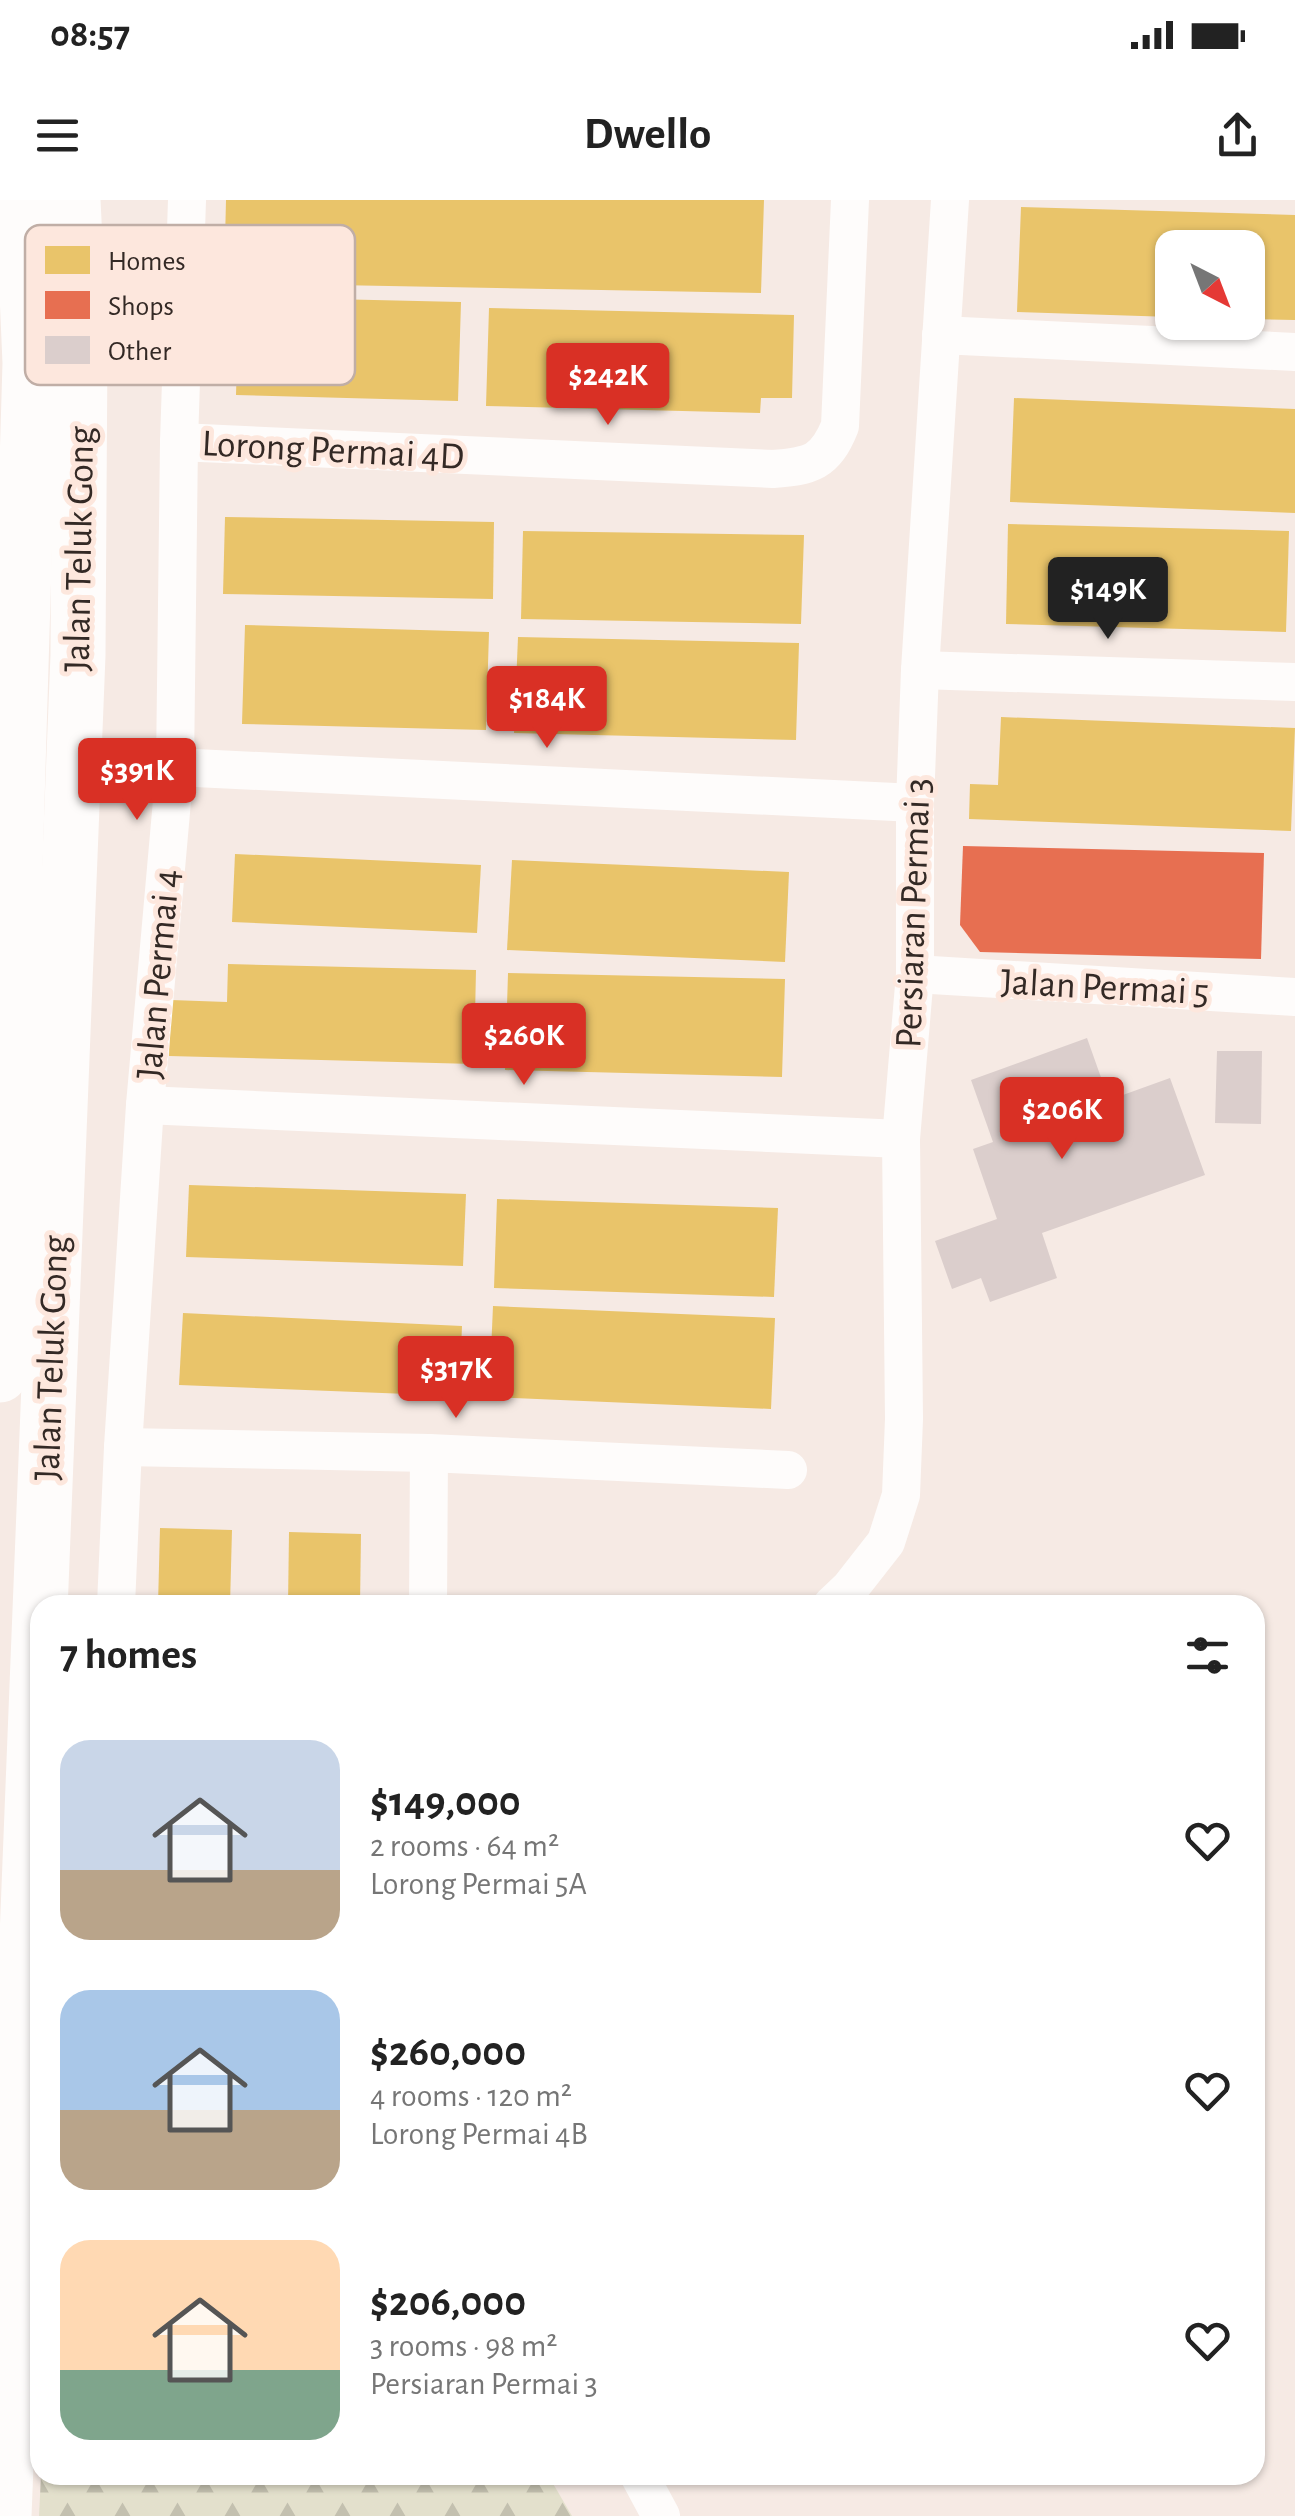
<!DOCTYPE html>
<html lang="en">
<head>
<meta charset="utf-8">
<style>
  body { margin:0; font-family:"Alegreya Sans",sans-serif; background:#f2f2f2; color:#222; height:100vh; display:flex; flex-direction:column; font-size:38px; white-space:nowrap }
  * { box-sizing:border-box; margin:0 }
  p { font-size:32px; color:#767676 }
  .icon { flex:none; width:55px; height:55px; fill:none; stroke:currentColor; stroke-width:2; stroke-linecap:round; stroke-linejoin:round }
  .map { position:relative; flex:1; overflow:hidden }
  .panel { position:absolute; left:30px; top:1395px; width:1235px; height:890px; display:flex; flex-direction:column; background:#fff; border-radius:30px; box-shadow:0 2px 8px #0004 }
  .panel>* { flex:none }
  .needle { width:65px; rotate:138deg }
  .fabs { position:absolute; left:1155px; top:30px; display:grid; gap:20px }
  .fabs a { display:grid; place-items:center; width:110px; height:110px; border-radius:20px; background:#fff; box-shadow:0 2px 8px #0004; font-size:50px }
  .price { position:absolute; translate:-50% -85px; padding:0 22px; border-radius:10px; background:#d93025; color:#fff; font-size:32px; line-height:65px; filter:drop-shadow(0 2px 5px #0008) }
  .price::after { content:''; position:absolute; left:50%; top:60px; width:30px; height:22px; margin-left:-15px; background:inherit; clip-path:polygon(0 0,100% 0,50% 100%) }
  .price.selected { background:#222; color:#fff }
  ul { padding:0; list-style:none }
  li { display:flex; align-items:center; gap:30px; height:250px; padding:0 30px }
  li span { display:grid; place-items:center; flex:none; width:280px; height:200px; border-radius:30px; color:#555 }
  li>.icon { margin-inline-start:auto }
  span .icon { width:120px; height:120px; fill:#fffc; stroke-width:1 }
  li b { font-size:42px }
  h2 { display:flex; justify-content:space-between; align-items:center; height:120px; padding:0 30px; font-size:42px }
  .status { display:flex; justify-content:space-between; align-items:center; height:70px; padding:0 50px; background:#fff; direction:ltr }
  .status svg { height:28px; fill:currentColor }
  header { display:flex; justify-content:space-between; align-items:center; height:130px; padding:0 30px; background:#fff; font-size:45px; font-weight:700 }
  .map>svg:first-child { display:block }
  .forest { fill:url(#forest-firs) }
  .homes { fill:#e9c46a }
  .shops { fill:#e76f51 }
  .building { fill:#dbcecc }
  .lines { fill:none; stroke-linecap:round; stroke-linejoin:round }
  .street { stroke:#fefcfb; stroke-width:38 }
  .secondary { stroke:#fefcfb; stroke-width:55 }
  .labels { text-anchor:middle; stroke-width:10; stroke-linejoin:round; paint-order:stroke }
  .street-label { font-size:38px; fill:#332925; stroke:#fde7dd }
  .key { fill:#fde7dd; stroke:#c0aea6; stroke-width:2.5 }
  .key-label { font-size:28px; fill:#332925 }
</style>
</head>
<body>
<div class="status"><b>08:57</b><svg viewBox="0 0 49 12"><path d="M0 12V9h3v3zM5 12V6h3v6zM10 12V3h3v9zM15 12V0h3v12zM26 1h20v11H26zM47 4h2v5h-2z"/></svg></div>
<header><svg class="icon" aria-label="menu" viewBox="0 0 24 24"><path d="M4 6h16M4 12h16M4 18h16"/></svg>Dwello<svg class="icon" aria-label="share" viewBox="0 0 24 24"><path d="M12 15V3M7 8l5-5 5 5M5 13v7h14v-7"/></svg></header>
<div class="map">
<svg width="1295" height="2316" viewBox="0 0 1295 2316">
  <defs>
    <pattern id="forest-firs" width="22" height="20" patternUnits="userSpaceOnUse" patternTransform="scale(2.5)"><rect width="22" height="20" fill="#e3e0cc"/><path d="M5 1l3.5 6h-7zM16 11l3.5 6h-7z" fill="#c3c0af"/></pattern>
  </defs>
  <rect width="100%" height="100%" fill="#f6eae4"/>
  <!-- forest -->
  <polygon class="forest" points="41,2275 548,2275 572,2316 39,2316"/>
  <!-- homes -->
  <g class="homes">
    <polygon points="226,0 764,0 761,93 224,83"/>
    <polygon points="1021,7 1295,15 1295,120 1248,119 1248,48 1172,48 1172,117 1017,112"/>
    <polygon points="239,97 461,102 458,201 236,195"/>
    <polygon points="489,108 794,115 792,198 761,198 760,213 486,206"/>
    <polygon points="1014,198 1295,209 1295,313 1010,302"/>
    <polygon points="225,317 494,322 493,399 223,394"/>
    <polygon points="1008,324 1289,331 1286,432 1006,424"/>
    <polygon points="523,331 804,335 801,424 521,419"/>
    <polygon points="245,425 489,432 486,530 242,524"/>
    <polygon points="518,437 799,443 796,540 514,533"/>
    <polygon points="1001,517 1295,528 1291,631 969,619 970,584 998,585"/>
    <polygon points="235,654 481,665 477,733 232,722"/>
    <polygon points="512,660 789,672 785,762 507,750"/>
    <polygon points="228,764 476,770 474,864 169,856 171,800 227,802"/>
    <polygon points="508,773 785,779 782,877 505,870"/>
    <polygon points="189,985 466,994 463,1066 186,1057"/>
    <polygon points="497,999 778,1008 774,1097 494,1088"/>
    <polygon points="493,1106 775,1118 771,1209 489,1197"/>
    <polygon points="183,1113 462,1126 459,1196 179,1185"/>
    <polygon points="160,1328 232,1330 230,1405 158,1405"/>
    <polygon points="289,1332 361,1334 360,1405 288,1405"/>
  </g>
  <!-- shops -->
  <polygon class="shops" points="963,646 1264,653 1261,759 980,752 960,725"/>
  <!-- building -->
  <g class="building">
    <polygon points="1087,838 1109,900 1170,878 1205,975 1042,1033 1057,1078 990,1102 981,1078 952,1089 935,1041 997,1019 973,949 993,942 971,880"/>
    <polygon points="1217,851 1262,851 1261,924 1215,923"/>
  </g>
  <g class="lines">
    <!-- street -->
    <g class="street">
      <polyline points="941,135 1295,152"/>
      <path d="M179,242L773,269C811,266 825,263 840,226L850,0"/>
      <polyline points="920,470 1295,482"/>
      <polyline points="175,567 915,603"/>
      <polyline points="915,774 1295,797"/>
      <polyline points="145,905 901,939"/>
      <polyline points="123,1247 429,1253 788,1270"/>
      <polyline points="116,1405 123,1247 145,905 175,567 179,242 187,0"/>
      <polyline points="428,1405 429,1253"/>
      <polyline points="832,1405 850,1388 886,1342 901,1295 904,1219 901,939 915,774 915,603 920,470 950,0"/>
      <polyline points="639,2275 661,2316"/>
    </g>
    <!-- secondary -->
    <g class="secondary">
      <polyline points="0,1175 30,163 23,0"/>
      <polyline points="4,2316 78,455 80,145 73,0"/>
    </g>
  </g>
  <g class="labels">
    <!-- street labels -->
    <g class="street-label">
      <text transform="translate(333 249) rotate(3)" y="13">Lorong Permai 4D</text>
      <text transform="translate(78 349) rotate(-89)" y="13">Jalan Teluk Gong</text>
      <text transform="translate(912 713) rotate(-88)" y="13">Persiaran Permai 3</text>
      <text transform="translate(157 774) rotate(-85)" y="13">Jalan Permai 4</text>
      <text transform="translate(1105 786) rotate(3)" y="13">Jalan Permai 5</text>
      <text transform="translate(50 1158) rotate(-88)" y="13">Jalan Teluk Gong</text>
    </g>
  </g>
  <!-- legend -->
  <rect x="25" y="25" width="330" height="160" rx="15" class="key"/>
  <rect x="45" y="46" width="45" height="28" fill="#e9c46a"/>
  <rect x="45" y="91" width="45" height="28" fill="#e76f51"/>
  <rect x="45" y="136" width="45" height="28" fill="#dbcecc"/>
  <g class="key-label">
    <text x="108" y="70">Homes</text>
    <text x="108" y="115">Shops</text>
    <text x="108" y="160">Other</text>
  </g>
</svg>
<div class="fabs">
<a><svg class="needle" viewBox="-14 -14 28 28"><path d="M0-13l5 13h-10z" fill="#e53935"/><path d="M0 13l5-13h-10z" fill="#767676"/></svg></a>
</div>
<b class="price" style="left:608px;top:228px">$242K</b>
<b class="price selected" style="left:1108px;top:442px">$149K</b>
<b class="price" style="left:547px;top:551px">$184K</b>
<b class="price" style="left:137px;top:623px">$391K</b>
<b class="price" style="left:524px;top:888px">$260K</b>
<b class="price" style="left:1062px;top:962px">$206K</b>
<b class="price" style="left:456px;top:1221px">$317K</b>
<section class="panel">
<h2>7 homes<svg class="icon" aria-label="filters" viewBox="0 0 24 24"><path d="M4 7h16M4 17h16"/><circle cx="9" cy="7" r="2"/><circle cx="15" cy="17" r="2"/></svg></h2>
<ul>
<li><span style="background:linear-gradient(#c9d6e8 65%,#b9a48a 0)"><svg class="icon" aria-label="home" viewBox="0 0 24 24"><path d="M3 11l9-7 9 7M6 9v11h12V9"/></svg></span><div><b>$149,000</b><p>2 rooms · 64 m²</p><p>Lorong Permai 5A</p></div><svg class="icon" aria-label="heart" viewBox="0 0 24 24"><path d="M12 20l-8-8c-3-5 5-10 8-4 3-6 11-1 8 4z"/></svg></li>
<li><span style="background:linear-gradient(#a9c7e8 60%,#b9a48a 0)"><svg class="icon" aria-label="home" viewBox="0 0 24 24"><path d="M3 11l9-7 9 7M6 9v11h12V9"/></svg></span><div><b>$260,000</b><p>4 rooms · 120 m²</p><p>Lorong Permai 4B</p></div><svg class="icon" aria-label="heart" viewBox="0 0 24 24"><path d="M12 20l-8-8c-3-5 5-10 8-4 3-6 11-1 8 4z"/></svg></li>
<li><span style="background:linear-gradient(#ffd9b3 65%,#7fa58c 0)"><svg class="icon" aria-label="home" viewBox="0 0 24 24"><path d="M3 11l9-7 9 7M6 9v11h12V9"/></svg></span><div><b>$206,000</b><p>3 rooms · 98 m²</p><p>Persiaran Permai 3</p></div><svg class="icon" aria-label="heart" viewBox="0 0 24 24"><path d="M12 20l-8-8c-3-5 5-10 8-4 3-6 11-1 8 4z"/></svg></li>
</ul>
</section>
</div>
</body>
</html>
